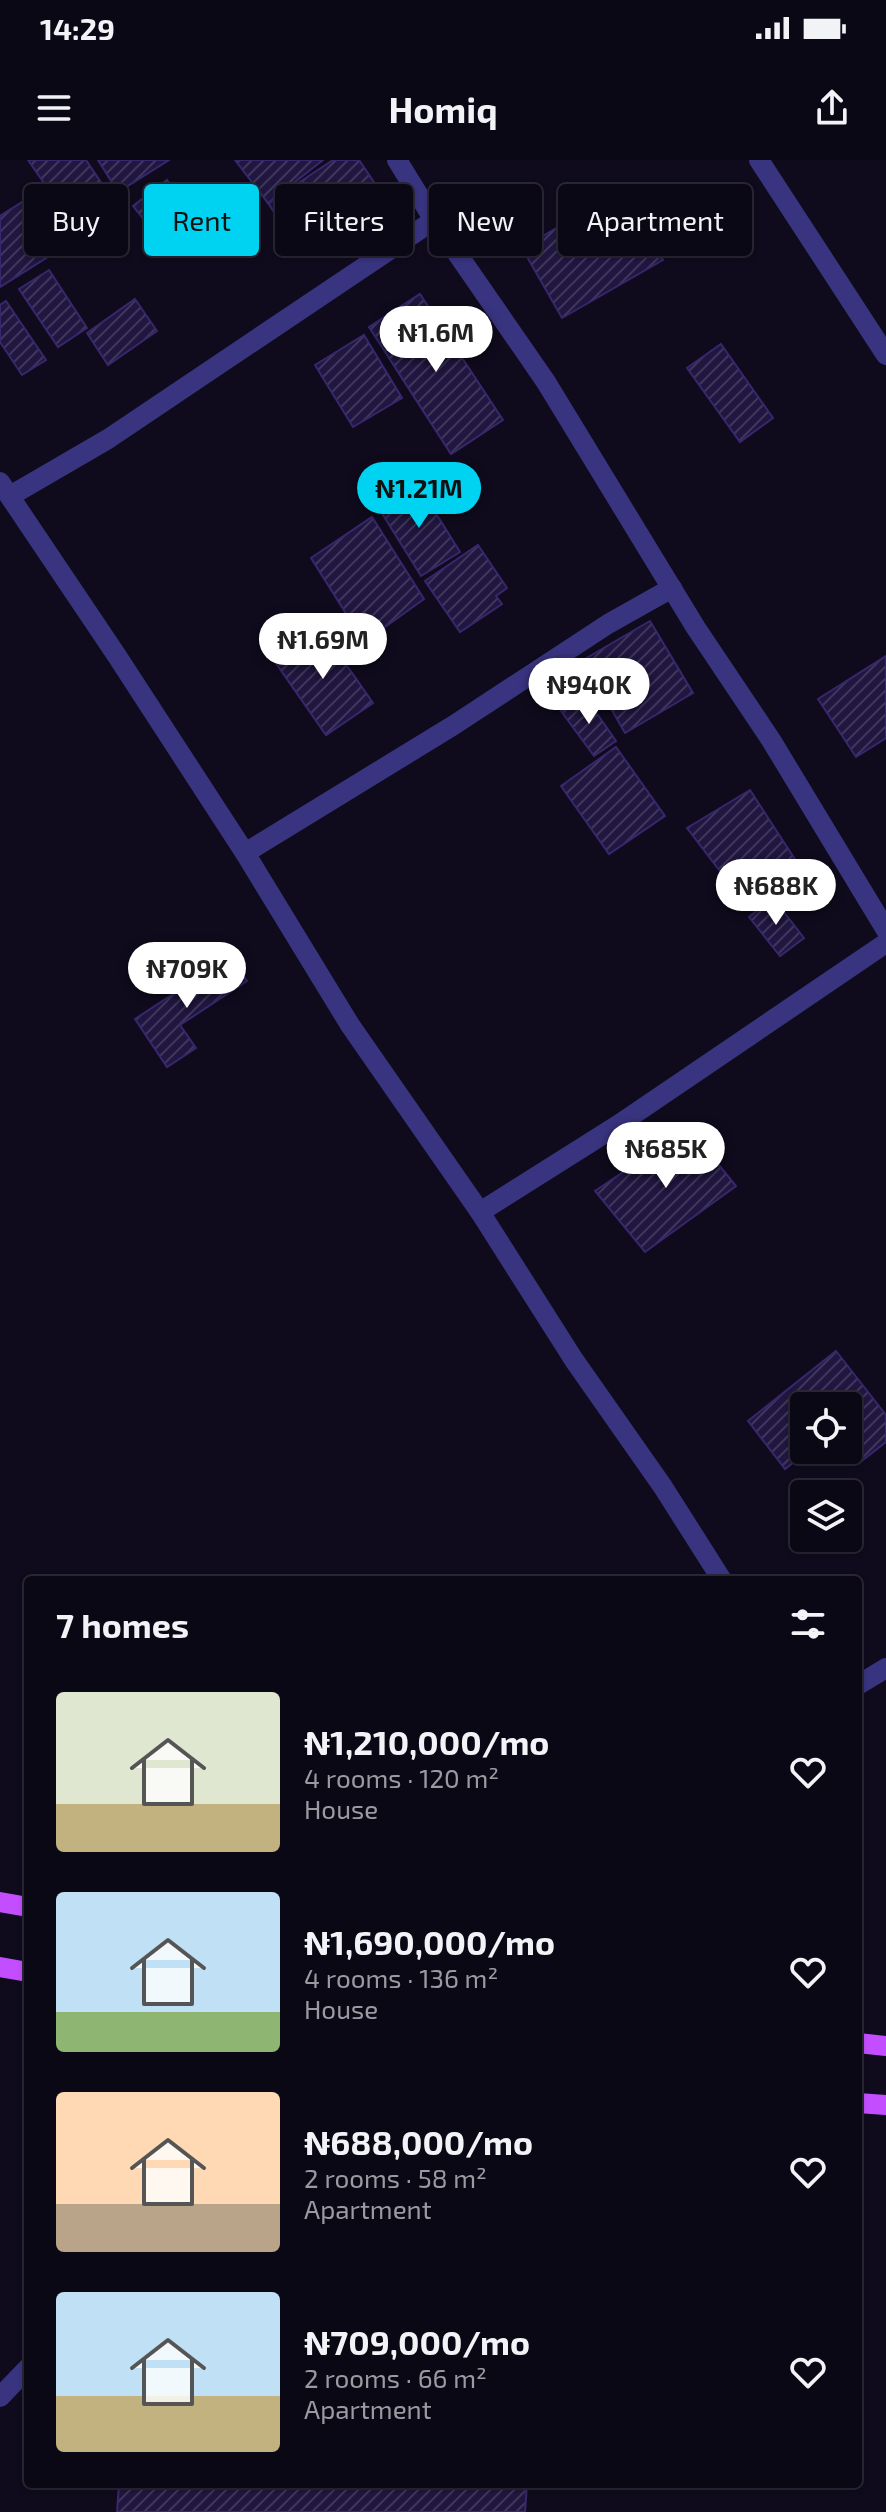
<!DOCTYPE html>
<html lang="en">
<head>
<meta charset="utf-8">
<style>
  body { margin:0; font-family:"Exo 2",sans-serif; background:#14111f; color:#f1f3f6; height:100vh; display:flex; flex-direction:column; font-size:30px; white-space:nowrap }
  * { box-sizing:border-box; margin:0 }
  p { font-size:26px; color:#9a9aa1 }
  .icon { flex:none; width:44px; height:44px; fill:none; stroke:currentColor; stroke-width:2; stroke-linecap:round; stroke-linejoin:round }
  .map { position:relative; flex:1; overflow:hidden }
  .panel { position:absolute; left:24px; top:1416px; width:838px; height:912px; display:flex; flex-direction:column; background:#0b0816; border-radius:8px; box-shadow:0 2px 6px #0004,0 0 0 2px #2b2935 }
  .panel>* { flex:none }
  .hud { position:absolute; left:24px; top:24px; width:838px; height:72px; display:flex; gap:16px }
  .buttons { position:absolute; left:790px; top:1232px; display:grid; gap:16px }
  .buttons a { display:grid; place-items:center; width:72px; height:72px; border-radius:8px; background:#0b0816; box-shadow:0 2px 6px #0004,0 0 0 2px #2b2935; font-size:40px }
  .price { position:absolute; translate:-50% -68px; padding:0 18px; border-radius:28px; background:#fff; color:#222; font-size:26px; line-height:52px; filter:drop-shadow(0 2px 4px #0008) }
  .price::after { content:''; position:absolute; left:50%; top:48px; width:24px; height:18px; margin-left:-12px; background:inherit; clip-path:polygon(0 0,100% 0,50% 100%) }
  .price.current { background:#00d2f2; color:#111 }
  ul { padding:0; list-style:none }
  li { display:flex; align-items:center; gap:24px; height:200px; padding:0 32px }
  li span { display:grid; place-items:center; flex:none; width:224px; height:160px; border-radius:8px; color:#555 }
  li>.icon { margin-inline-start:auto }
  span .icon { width:96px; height:96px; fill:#fffc; stroke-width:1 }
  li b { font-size:34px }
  h2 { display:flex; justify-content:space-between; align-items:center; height:96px; padding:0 32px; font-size:34px }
  .chip { padding:0 28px; border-radius:8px; background:#0b0816; box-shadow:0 2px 6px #0004,0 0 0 2px #2b2935; font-size:28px; line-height:72px }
  .chip.current { background:#00d2f2; color:#111 }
  .status { display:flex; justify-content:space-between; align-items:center; height:56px; padding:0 40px; background:#0b0816; direction:ltr }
  .status svg { height:22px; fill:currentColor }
  header { display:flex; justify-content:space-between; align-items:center; height:104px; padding:0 32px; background:#0b0816; font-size:36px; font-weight:700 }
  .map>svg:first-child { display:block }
  .building { fill:url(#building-hatch); stroke:#37276c; stroke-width:2 }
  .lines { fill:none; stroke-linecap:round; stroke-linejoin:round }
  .service { stroke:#39347f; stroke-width:20 }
  .minor { stroke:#39347f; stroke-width:20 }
  .tertiary { stroke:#39347f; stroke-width:20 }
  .primary { stroke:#c24eff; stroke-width:20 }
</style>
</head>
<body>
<div class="status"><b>14:29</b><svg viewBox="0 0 49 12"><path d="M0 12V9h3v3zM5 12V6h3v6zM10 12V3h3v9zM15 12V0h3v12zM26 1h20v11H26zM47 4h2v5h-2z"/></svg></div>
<header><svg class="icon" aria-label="menu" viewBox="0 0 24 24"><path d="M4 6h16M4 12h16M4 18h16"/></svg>Homiq<svg class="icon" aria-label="share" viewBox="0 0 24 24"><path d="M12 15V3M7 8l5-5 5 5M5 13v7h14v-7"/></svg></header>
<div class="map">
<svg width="886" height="2352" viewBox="0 0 886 2352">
  <defs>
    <pattern id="building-hatch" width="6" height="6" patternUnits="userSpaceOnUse" patternTransform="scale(2)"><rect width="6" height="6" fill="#20163f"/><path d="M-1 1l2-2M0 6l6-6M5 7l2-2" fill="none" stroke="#3f365c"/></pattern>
  </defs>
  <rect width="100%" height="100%" fill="#0f0b1d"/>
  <!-- building -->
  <g class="building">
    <polygon points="28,0 86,0 106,30 67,56"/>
    <polygon points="98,0 169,0 118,32"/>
    <polygon points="235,0 323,0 268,43"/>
    <polygon points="333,0 359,0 386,40 302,94 268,43"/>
    <polygon points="167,20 201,64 168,90 133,46"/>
    <polygon points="43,29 75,80 0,127 0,56"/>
    <polygon points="622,30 663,100 562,158 522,88"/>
    <polygon points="49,110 87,168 58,187 19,129"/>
    <polygon points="420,134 503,260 451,294 369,167"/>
    <polygon points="135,139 157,171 108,205 87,173"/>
    <polygon points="6,141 46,200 22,215 0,182 0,145"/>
    <polygon points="364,175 402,238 353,267 315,205"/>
    <polygon points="721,184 773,258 740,282 687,208"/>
    <polygon points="417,323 460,392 421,416 378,347"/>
    <polygon points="372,357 424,439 364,482 311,398"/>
    <polygon points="478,385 507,428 496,436 502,444 460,472 425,421"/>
    <polygon points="650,461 693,533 625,573 583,500"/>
    <polygon points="320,467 373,543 326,575 273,499"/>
    <polygon points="886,496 886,578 856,597 818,539"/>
    <polygon points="584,535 616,581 594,596 561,551"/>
    <polygon points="616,587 665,656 609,694 561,626"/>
    <polygon points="750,630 798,704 742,740 687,668"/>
    <polygon points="773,738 804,778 780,796 749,757"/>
    <polygon points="231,796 247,821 180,865 196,888 167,907 135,859"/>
    <polygon points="689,968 736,1026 645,1092 595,1031"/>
    <polygon points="836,1191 886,1255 886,1282 859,1303 848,1288 848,1246 804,1246 804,1290 809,1290 785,1309 748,1261"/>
    <polygon points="119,2324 527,2324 525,2352 117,2352"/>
  </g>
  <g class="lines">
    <!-- service -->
    <polyline class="service" points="0,2237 28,2208"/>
    <!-- minor -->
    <g class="minor">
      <polyline points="397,0 434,60 546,222 696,468 771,580 886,770"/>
      <polyline points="0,322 117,496 245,693 350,865 480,1052 574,1200 663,1327 722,1420"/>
      <polyline points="10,336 108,279 434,60"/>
      <polyline points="245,693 454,565 608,464 672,428"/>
      <polyline points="480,1052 618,965 886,783"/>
      <polyline points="858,1525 886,1508"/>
    </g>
    <!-- tertiary -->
    <polyline class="tertiary" points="759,0 886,195"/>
    <!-- primary -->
    <g class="primary">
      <polyline points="0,1742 28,1747"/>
      <polyline points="0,1807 28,1812"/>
      <polyline points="858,1883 886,1886"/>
      <polyline points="858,1943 886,1945"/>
    </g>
  </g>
</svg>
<div class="buttons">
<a><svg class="icon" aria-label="locate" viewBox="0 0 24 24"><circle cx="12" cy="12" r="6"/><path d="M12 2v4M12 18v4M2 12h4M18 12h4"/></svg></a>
<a><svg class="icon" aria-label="layers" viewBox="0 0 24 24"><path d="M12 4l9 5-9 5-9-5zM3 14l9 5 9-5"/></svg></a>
</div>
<b class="price" style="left:436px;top:214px">₦1.6M</b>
<b class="price current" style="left:419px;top:370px">₦1.21M</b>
<b class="price" style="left:323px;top:521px">₦1.69M</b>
<b class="price" style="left:589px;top:566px">₦940K</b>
<b class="price" style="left:776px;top:767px">₦688K</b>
<b class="price" style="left:187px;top:850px">₦709K</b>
<b class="price" style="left:666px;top:1030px">₦685K</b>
<div class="hud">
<a class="chip">Buy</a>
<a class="chip current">Rent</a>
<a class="chip">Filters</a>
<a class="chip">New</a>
<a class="chip">Apartment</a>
</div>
<section class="panel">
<h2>7 homes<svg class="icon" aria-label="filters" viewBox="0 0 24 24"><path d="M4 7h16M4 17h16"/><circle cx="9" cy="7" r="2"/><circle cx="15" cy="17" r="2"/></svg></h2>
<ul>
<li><span style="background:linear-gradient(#dfe7d0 70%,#c2b280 0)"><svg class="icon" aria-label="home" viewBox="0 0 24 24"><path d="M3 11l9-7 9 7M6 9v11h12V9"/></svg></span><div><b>₦1,210,000/mo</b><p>4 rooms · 120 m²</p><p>House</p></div><svg class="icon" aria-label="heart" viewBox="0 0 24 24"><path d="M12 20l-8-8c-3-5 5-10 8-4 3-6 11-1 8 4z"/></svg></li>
<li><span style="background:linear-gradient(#bfe0f5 75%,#8fb573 0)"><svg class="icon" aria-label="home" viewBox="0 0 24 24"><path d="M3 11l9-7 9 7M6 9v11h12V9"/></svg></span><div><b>₦1,690,000/mo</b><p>4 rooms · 136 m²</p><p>House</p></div><svg class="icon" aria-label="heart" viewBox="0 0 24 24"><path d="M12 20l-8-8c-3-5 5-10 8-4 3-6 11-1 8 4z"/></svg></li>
<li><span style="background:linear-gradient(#ffd9b3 70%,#b9a48a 0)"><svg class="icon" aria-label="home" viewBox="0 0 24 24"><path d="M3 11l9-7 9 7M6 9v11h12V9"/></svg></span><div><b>₦688,000/mo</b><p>2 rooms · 58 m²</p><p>Apartment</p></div><svg class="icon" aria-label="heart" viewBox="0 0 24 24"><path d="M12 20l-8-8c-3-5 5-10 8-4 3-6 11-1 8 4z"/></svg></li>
<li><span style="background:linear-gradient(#bfe0f5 65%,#c2b280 0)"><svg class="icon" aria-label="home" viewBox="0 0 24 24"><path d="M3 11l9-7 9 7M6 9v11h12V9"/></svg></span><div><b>₦709,000/mo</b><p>2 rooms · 66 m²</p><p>Apartment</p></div><svg class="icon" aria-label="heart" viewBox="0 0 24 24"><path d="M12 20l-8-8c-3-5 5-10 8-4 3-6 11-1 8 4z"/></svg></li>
</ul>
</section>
</div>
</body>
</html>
